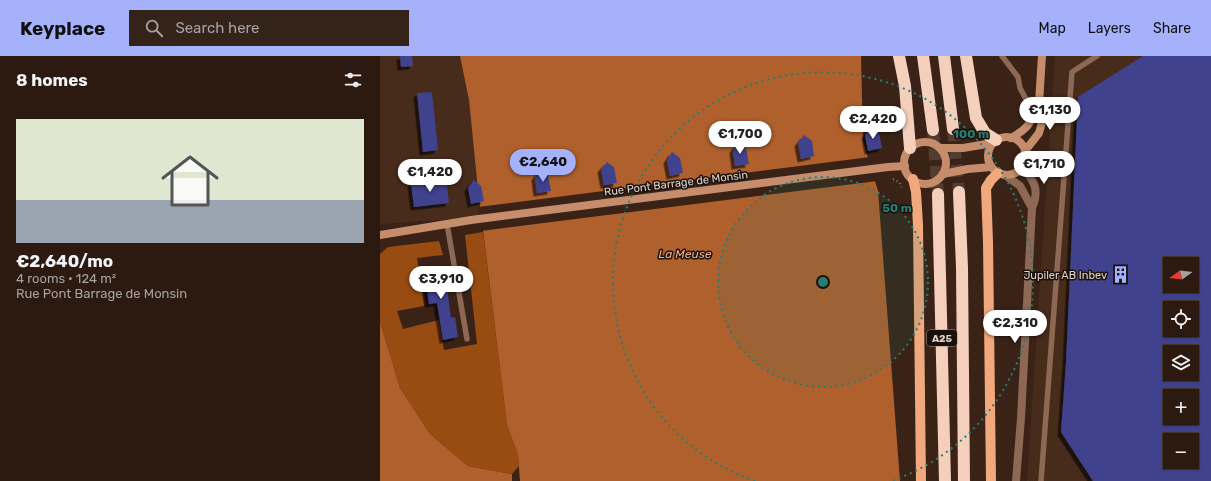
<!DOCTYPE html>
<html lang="en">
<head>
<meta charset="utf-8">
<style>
  body { margin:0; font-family:Rubik,sans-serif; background:#342319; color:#f1f3f6; height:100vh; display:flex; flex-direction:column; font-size:15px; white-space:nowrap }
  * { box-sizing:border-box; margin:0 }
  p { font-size:13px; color:#a6a19f }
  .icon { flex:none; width:22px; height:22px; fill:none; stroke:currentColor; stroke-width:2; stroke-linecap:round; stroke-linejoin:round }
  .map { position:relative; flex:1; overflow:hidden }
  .details { display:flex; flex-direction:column; background:#2c1a10; width:380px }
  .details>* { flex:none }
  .needle { width:26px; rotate:256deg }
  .buttons { position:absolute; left:783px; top:201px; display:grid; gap:8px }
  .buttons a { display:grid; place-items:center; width:36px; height:36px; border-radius:0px; background:#2c1a10; box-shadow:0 1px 3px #0004,0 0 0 1px #483830; font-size:20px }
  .price { position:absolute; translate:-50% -34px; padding:0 9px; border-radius:14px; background:#fff; color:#222; font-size:13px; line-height:26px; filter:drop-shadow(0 1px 2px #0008) }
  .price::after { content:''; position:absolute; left:50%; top:24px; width:12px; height:9px; margin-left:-6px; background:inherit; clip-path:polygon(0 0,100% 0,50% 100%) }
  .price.current { background:#a6b1fc; color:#111 }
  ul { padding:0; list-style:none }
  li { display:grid; align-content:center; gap:8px; height:212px; padding:0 16px }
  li+li { border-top:1px solid #483830 }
  li span { display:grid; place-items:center; height:124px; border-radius:0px; color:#555 }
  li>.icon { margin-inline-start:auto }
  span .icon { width:72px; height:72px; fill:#fffc; stroke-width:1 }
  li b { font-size:17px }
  h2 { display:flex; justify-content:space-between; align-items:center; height:48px; padding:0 16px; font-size:17px }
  header { display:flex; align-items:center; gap:24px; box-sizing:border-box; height:56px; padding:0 20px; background:#a6b1fc; color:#111 }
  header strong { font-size:19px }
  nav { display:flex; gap:22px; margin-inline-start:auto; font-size:14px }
  .search { width:280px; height:36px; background:#342319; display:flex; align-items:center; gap:10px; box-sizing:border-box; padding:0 14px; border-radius:0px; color:#a6a19f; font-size:15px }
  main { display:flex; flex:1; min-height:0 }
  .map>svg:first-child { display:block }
  .built { fill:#472b1b; fill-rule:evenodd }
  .forest { fill:#984c12 }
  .water { fill:#af602c }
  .pier { fill:#3a2316 }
  .building { fill:#3f438e; fill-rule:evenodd; filter:url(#shadow) }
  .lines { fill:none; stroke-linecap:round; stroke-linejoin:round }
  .highway-tunnel { stroke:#533d31; stroke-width:12; stroke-dasharray:12 6; stroke-linecap:butt }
  .path { stroke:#917e73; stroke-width:2.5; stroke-dasharray:1 3; stroke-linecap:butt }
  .lane { stroke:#8d6955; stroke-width:5.5 }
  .street { stroke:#8d6955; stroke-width:8 }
  .secondary { stroke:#c58d6c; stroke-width:8 }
  .primary { stroke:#f1a87d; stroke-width:10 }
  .highway { stroke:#f4d0bc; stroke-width:12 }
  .ring { fill:none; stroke:#247f77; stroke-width:2; stroke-dasharray:2 4 }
  .labels { text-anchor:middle; stroke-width:3; stroke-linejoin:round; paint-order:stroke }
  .shield { fill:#19100a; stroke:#a59890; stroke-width:1 }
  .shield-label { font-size:10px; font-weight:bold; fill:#e1d2c9 }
  .street-label { font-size:11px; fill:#e1d2c9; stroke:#19100a }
  .poi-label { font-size:11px; fill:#e1d2c9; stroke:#19100a; text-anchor:end }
  .water-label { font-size:12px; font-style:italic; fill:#f3b38d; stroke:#19100a }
  .centre { fill:#247f77; stroke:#19100a; stroke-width:2 }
  .ring-label { font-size:12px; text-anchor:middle; font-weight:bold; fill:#247f77; stroke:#19100a; stroke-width:3; stroke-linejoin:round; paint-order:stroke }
</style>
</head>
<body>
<header>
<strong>Keyplace</strong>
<div class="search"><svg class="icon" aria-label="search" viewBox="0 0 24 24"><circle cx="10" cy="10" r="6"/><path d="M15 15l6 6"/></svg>Search here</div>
<nav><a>Map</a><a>Layers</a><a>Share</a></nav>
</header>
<main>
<section class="details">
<h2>8 homes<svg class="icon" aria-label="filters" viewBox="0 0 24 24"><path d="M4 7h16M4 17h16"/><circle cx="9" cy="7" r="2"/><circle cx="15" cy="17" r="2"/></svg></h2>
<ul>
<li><span style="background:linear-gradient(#dfe7d0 65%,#9aa5b1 0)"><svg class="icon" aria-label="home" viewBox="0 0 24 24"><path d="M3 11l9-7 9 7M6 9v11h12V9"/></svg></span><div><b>€2,640/mo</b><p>4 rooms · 124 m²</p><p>Rue Pont Barrage de Monsin</p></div></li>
</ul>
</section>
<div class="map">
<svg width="831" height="425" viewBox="0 0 831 425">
  <defs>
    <filter id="shadow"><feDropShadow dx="-3.5" dy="3.5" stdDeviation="0" flood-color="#0009"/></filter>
  </defs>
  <rect width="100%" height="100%" fill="#3a2316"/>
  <!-- built -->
  <g class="built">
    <polygon points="0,0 80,0 89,44 98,134 102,161 0,168"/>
    <path d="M675,0H831V425H647ZM790,208H812V230H790ZM790,252H812V274H790ZM790,296H812V318H790ZM790,340H812V362H790ZM790,384H812V406H790Z"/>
  </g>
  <!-- forest -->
  <polygon class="forest" points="103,176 127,369 138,399 139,410 132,418 88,410 50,378 20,332 0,266 0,198 8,191 59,185 63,199 37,202 44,250 17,255 23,273 59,264 64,294 97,288 85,179"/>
  <!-- water -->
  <g class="water">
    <polygon points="80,0 481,0 483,85 498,135 520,425 140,425 138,399 127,369 98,134 89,44"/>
    <polygon points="0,266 20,332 50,378 88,410 132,418 132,425 0,425"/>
  </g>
  <!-- pier -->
  <polygon class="pier" points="490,101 497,125 101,175 98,151"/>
  <!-- building -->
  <g class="building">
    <polygon points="20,0 32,0 33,10 21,11"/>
    <path d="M763,0H831V425H713L681,376L686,307L698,41ZM790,208H812V230H790ZM790,252H812V274H790ZM790,296H812V318H790ZM790,340H812V362H790ZM790,384H812V406H790Z"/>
    <polygon points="52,36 58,94 43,96 37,37"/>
    <polygon points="491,71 499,77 502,92 488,95 485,79"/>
    <polygon points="424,79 432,85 434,100 421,103 418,87"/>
    <polygon points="358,86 366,92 369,108 355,110 353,94"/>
    <polygon points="292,96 300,102 303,117 290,120 287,104"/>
    <polygon points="227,106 234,111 237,127 224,129 221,113"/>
    <polygon points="160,114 168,119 171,135 157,137 155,121"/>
    <polygon points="66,122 69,147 34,151 31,127"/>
    <polygon points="94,124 101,130 104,145 91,148 88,132"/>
    <polygon points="64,210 71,262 75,261 78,281 63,284 57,247 49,248 44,213"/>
  </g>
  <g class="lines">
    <!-- highway-tunnel -->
    <g class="highway-tunnel">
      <polyline points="573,73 579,136"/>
      <polyline points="553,74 558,138"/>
    </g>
    <!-- path -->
    <polyline class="path" points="513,123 519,126 522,131"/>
    <!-- lane -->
    <g class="lane">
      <polyline points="622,0 638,21 640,32 654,58"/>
      <polyline points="67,168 87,283"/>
      <polyline points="661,425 692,16 717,0"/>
    </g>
    <!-- street -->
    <g class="street">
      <polyline points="625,119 640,130 652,152"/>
      <path d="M636,425L641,362L652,152C660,134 654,125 643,111"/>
    </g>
    <!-- secondary -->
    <g class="secondary">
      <circle cx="627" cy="100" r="19"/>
      <path d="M631,82C651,71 650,66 659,47"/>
      <circle cx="545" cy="107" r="21"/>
      <polyline points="561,92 583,92 613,87"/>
      <polyline points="645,95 659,77 661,70 663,61 659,47 662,0"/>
      <polyline points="563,118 588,113 611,111"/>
      <polyline points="0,179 91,164 508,111 525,110"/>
    </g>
    <!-- primary -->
    <g class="primary">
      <polyline points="533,123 536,136 538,169 541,425"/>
      <polyline points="611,425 608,186 606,132 611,124 618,117"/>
    </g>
    <!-- highway -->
    <g class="highway">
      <polyline points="519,0 525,30 530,92"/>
      <polyline points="543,0 553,74"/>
      <polyline points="564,0 573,73"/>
      <polyline points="586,0 596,62 605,77 616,84"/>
      <polyline points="579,136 582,212 584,425"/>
      <polyline points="558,138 565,425"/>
    </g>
  </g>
  <!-- distance rings -->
  <circle cx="443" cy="226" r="105" fill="#247f77" fill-opacity=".12"/>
  <g class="ring">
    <circle cx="443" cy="226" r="105"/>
    <path d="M375 425A210 210 0 1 1 511 425"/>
  </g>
  <!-- icons -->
  <defs>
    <symbol id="building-bare" viewBox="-9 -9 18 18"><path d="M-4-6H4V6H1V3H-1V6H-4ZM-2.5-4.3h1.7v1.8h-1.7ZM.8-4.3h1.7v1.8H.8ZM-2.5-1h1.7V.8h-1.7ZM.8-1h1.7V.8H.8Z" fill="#a6b1fc" stroke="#19100a" stroke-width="2.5" paint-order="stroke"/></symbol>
  </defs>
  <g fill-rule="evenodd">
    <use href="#building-bare" x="728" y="206" width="25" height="25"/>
  </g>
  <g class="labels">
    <!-- shield labels -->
    <rect class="shield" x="547" y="274" width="30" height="16" rx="3"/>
    <g class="shield-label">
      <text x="562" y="286">A25</text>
    </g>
    <!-- street labels -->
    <g class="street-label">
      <text transform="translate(296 127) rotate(-7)" y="4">Rue Pont Barrage de Monsin</text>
    </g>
    <!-- poi labels -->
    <g class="poi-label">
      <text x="727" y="223">Jupiler AB Inbev</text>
    </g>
    <!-- water labels -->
    <g class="water-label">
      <text x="305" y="202">La Meuse</text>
    </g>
  </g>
  <circle cx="443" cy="226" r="6" class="centre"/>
  <g class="ring-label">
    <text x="591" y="82">100 m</text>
    <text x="517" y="156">50 m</text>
  </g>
</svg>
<div class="buttons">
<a><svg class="needle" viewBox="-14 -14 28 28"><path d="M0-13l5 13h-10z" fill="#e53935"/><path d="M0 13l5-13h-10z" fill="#a6a19f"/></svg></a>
<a><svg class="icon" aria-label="locate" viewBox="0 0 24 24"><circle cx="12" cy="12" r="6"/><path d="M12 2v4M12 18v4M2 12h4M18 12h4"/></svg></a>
<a><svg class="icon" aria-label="layers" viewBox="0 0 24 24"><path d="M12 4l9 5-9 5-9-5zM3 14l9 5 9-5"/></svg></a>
<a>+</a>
<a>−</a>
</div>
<b class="price" style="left:670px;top:75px">€1,130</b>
<b class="price" style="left:493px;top:84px">€2,420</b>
<b class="price" style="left:360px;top:99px">€1,700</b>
<b class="price current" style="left:163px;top:127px">€2,640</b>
<b class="price" style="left:664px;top:129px">€1,710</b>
<b class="price" style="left:50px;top:137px">€1,420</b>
<b class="price" style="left:61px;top:244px">€3,910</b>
<b class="price" style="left:635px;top:288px">€2,310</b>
</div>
</main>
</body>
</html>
